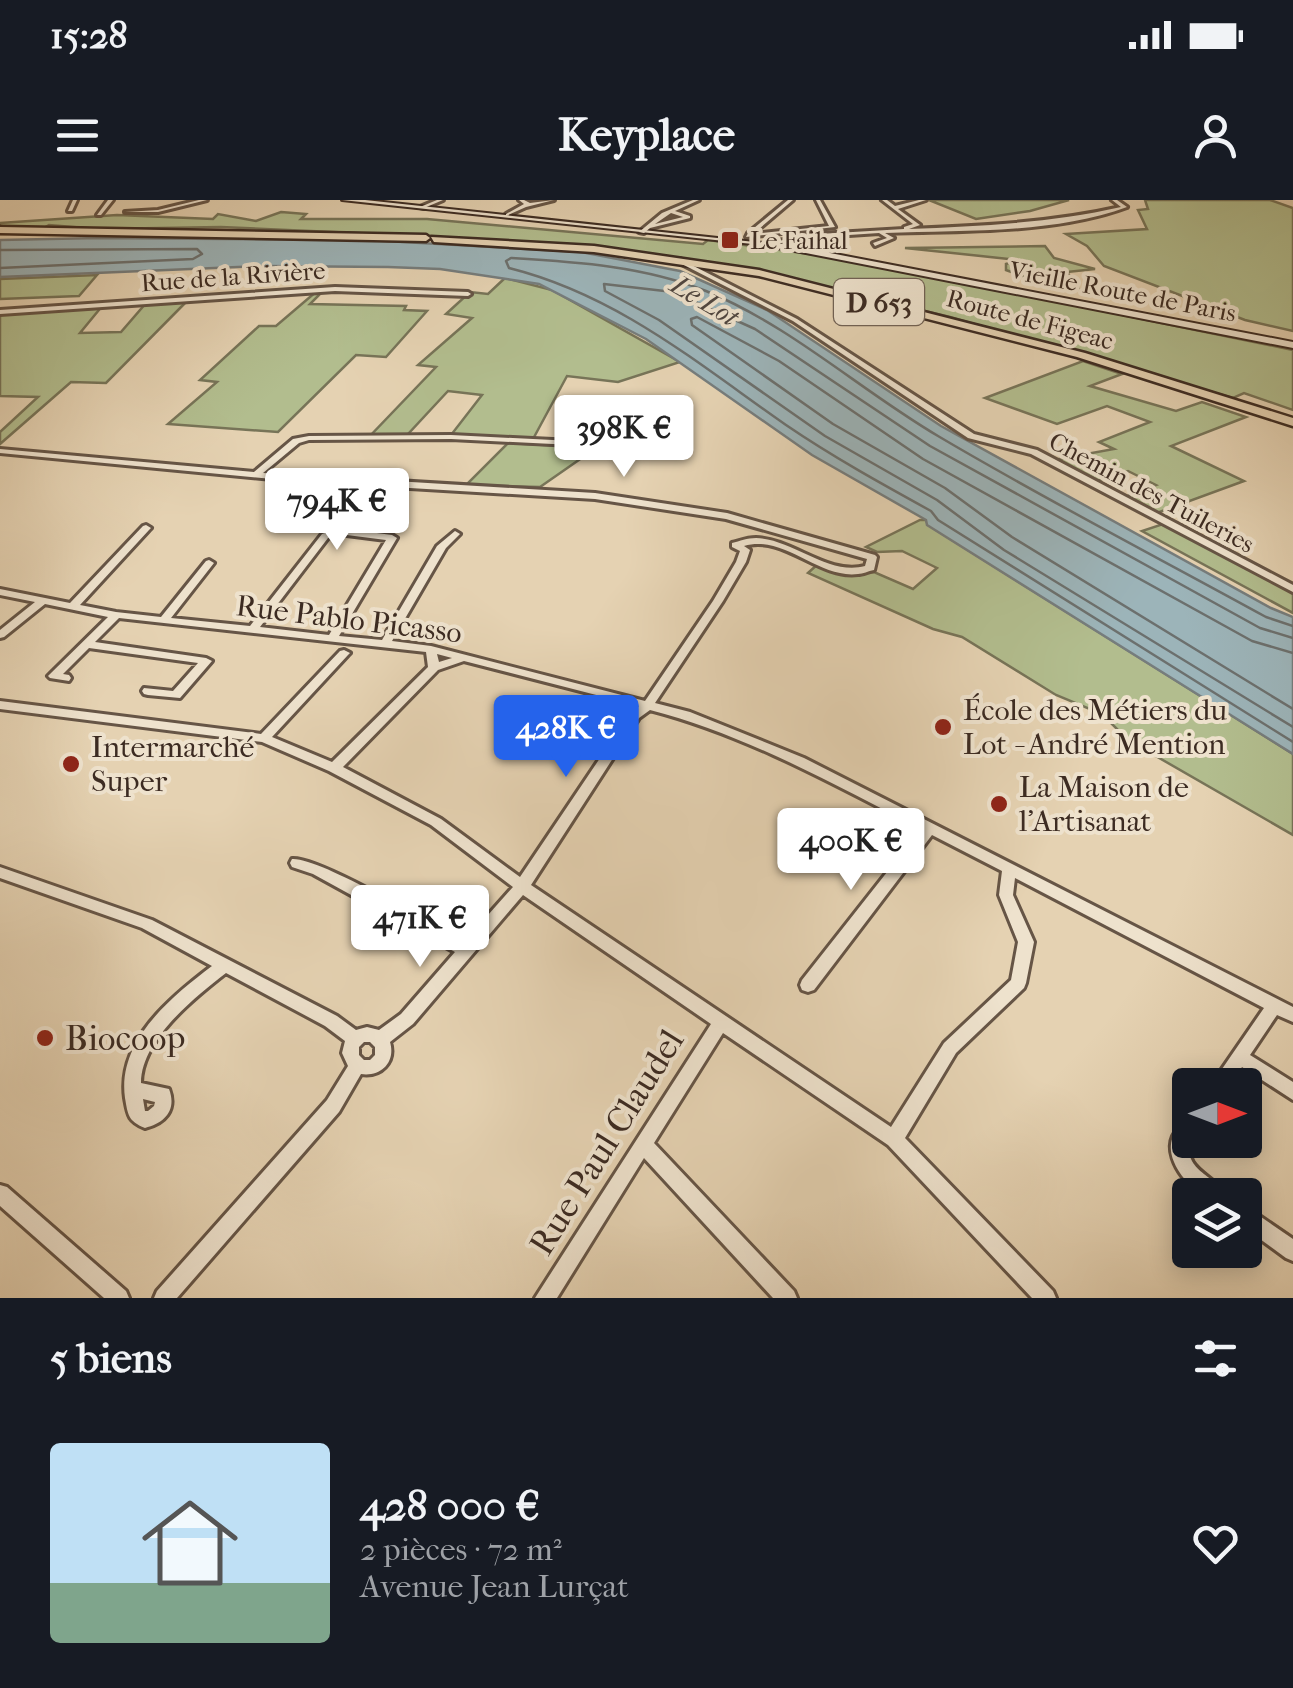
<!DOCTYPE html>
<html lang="fr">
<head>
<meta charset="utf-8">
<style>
  body { margin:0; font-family:"IM FELL French Canon",serif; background:#242831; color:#f1f3f6; height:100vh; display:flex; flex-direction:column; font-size:38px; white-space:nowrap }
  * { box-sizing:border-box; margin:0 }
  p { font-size:32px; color:#9ea1a6 }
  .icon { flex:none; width:55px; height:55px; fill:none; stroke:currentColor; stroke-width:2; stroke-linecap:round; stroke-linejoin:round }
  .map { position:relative; height:1098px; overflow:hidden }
  .details { display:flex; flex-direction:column; background:#171b24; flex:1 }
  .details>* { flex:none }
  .needle { width:65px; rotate:90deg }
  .controls { position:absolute; left:1172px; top:868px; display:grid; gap:20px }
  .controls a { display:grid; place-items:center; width:90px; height:90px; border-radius:10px; background:#171b24; box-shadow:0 5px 25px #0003; font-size:50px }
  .price { position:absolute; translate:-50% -85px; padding:0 22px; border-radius:10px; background:#fff; color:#222; font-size:32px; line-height:65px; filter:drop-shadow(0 2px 5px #0008) }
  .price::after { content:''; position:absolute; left:50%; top:60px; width:30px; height:22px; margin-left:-15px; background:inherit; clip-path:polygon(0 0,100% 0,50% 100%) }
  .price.current { background:#2563eb; color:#fff }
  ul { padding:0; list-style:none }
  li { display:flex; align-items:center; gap:30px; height:250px; padding:0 50px }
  li span { display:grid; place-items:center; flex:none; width:280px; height:200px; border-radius:10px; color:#555 }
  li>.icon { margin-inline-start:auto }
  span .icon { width:120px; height:120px; fill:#fffc; stroke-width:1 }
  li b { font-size:42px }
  h2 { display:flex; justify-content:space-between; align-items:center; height:120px; padding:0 50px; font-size:42px }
  .status { display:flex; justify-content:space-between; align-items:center; height:70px; padding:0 50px; background:#171b24; direction:ltr }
  .status svg { height:28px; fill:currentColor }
  header { display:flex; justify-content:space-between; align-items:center; height:130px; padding:0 50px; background:#171b24; font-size:45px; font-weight:700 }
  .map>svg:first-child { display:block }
  .green { fill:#b2bd8e; stroke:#777458; stroke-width:2.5 }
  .water { fill:#9cb4b9; stroke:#767d7d; stroke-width:2.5 }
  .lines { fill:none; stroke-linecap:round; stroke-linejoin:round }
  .shore { stroke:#6c706e; stroke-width:2.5 }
  .street-casing { stroke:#665546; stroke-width:6 }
  .secondary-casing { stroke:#3c2b22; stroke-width:4 }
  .primary-casing { stroke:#3c2b22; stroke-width:5 }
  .street { fill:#eee2cd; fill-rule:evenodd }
  .secondary { fill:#eee2cd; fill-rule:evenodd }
  .primary { fill:#e5d2b2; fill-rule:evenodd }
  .poi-dot { fill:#8f2418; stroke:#eee2cd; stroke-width:4 }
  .labels { text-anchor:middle; stroke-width:8; stroke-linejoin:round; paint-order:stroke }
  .far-poi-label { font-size:25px; fill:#3c2b22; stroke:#eee2cd; text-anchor:start }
  .far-street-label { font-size:25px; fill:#3c2b22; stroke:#eee2cd }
  .far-water-label { font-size:28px; font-style:italic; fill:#4f4640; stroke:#eee2cd }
  .shield { fill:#eee2cd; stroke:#716255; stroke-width:2.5 }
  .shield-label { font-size:28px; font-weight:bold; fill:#3c2b22 }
  .street-label { font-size:30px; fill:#3c2b22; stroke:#eee2cd }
  .poi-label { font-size:30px; fill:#3c2b22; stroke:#eee2cd; text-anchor:start }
  .near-poi-label { font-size:35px; fill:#3c2b22; stroke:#eee2cd; text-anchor:start }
  .near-street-label { font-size:35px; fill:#3c2b22; stroke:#eee2cd }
</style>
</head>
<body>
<div class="status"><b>15:28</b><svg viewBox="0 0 49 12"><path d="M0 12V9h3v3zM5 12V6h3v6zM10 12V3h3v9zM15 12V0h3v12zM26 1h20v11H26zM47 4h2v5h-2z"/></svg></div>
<header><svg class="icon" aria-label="menu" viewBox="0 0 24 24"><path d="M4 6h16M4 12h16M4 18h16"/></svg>Keyplace<svg class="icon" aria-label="person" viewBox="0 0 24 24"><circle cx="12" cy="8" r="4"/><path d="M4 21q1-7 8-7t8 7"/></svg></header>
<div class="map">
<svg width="1293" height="1098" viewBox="0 0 1293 1098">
  <rect width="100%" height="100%" fill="#e5d2b2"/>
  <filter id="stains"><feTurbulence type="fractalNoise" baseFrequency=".002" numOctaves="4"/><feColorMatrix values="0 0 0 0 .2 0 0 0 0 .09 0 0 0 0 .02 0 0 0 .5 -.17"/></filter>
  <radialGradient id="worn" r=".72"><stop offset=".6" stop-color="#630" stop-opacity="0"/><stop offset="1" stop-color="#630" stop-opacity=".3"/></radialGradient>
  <!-- green -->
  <g class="green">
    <polygon points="929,0 1069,0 1030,11 976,19"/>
    <polygon points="1145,0 1270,0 1293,8 1293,131 1245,120 1104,66 1087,46 1066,34 1147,29 1138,10 1148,9"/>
    <polygon points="281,12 306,14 301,19 427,19 703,44 708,40 853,60 1293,150 1293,210 1244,193 1233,198 950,117 767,73 649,54 401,35 221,27 98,29 49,25 35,33 0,34 0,23 117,15 213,19 218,14 256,21"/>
    <polygon points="1045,46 1054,58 1095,69 1067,72 1079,89 1053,87 1006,70 1006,64 1019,60 905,48"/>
    <polygon points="97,75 79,96 0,99 0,79"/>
    <polygon points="505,78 552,90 680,162 618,182 567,176 533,239 451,235 482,195 448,191 408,234 369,237 436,167 418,165 472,118 446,114 470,92 488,94"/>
    <polygon points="317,91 323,91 310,104 406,106 404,110 427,111 386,157 356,155 278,232 168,224 217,182 200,180 259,126 276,126"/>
    <polygon points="189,99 106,183 71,182 0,244 0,232 38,197 0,196 0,113 103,105 80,133 121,132 147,102"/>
    <polygon points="1083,161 1122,174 1090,186 1176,211 1202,202 1246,217 1171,246 1244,281 1154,314 1125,297 1156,285 1128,271 1094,282 1053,260 1114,249 1099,242 1150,222 1107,206 1057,224 985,198"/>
    <polygon points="508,243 596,248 540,287 466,285"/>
    <polygon points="920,320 926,320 928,325 1293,554 1293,635 1128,540 1102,514 1056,495 962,437 933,429 808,373 819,363 845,376 874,372 913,389 937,368 902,351 877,352 866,347"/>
    <polygon points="1163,324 1293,393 1293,413 1142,331"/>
  </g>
  <!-- water -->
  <polygon class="water" points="99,38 367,40 581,52 680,71 767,110 941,226 1271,408 1293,417 1293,554 927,325 926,320 812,255 646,139 539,84 440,69 388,67 264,66 0,77 0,40"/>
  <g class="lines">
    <!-- shore -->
    <g class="shore">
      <polyline points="0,50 197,49 202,54 193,59 0,68"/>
      <path d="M1293,426L1266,417C1157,357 1046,300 938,236C860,190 791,126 706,91C644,66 577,62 511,58L506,61L509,68C617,95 697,163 786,225C833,257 882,284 931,311L938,320L1293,542"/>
      <polyline points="1293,438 1260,428 930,246 755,129 673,92 604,84 605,91 659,120 825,236 937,300 1004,350 1293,527"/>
      <polyline points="1293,453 1252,441 923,259 779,161 697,117 691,119 692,125 833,224 945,288 1012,337 1293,509"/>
    </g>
    <defs>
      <g id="street">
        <polygon points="73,0 77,0 72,11 68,11"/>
        <polygon points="108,0 113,0 101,15 97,15"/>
        <polygon points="199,0 207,0 158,12 125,12 158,10"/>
        <polygon points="437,0 443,0 424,8 420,7"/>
        <polygon points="519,0 524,0 530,3 554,0 526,7 506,16 506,14 524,4"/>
        <path d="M693,0H699L675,11L690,16V18L650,28L644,33L639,32L662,13ZM671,13L683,17L655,24Z"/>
        <polygon points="788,0 793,0 753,34 829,26 816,0 820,0 835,27 746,37 748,33"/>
        <path d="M882,0H887L895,6L919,0H926L898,9L920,25L909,29C981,26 1051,23 1121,7L1112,0H1117L1127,7C1054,34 963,30 885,33L894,38L875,46L873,43L887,38L879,33L819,37L775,44L772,42L819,34L904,29V27L913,24Z"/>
        <polygon points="680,59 797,119 974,234 1037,250 1293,385 1293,392 1031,254 968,238 793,121 678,62"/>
        <polygon points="335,87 468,92 471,94 468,96 335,91 0,114 0,110"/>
        <path d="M451,235L593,242L597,244L593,246L451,239L309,240L299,243L263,273L595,293L727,313L875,355L877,357L874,370C868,371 863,374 858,374C818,379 784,334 744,346L750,350L746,362L723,401L655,503L690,512L804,558L1293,807V822L1277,815L1250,855L1293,882V900L1242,867L1230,885H1211L1264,808L1015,678L1013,695L1034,742L1026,783L1024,788L956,853L905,938L1053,1091L1056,1098H1032L888,945L723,833L654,943L794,1091L797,1098H773L644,958L557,1098H535L711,824L523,695L413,824L390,842C396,862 381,877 361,874L339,912L177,1098H154L157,1091L327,900L348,866L342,853L345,841L325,826L226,773C194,798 141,840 141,883L169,889C177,910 165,923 145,928C128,921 128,915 125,898C117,841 171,797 212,766L142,728L0,678V667L152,720L337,816L356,830L367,827L379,830L401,814L455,752L313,674L292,667L290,663L292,659C320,657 432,725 464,742L513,687L431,625L329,571L262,542L0,509V501L261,534L340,451L344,450L350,453L348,455L272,537L332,562L428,467L426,452L119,418L95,442L206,458L212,461L180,498L148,495L144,494L142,491L144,488L173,491L198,463L89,448L63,474L69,475L71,478L69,481L50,478L48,476L50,474L108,417L45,404L4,437L0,438V430L35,402L0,395V389L70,403L143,326L146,325L151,328L149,330L80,405L116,412L161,417L206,361L209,360L214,363L171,418L250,426L322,334L338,328L392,335L397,338L339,436L382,440L437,346L455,331L460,334L446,348L392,441L431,446L645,501L713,401L736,362L740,351L732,347V343C740,341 747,338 756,338C793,339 828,376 865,366L867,359L726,319L595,299L293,281L0,253V249L254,272L293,239L309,236ZM339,334L386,340L329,435L260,427L328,338ZM437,454L452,458L439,462ZM464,461L639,506L631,512L520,677L441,619L343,567L438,470ZM650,510C746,535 834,584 921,629L802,780L800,785L802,790L808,792L814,790L932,635L1002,671L999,695L1018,742L1011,780L944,843L891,927L531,685L639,518ZM370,842L375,847V855L370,860H364L359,855V847L364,842ZM143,899L155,902L154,906L148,911H145Z"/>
        <path d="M1190,920V940H1192C1180,969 1215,975 1226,995H1201C1177,976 1153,940 1190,920Z"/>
        <polygon points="0,985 7,987 126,1091 129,1098 104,1098 0,1006"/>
        <polygon points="1245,1006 1293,1039 1293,1061 1286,1058 1245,1028"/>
      </g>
      <g id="secondary">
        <polygon points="342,0 365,0 774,44 770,46"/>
        <polygon points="778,43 1293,142 1293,148 775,47"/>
      </g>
      <g id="primary">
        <polygon points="0,27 426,35 430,38 426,41 0,33"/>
        <polygon points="431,37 594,46 759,70 1085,153 1293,218 1293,226 1077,157 759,76 594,52 434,42"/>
      </g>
    </defs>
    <!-- street casing -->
    <use href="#street" class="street-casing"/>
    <!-- secondary casing -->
    <use href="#secondary" class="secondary-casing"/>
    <!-- primary casing -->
    <use href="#primary" class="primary-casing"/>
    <!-- street -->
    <use href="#street" class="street"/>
    <!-- secondary -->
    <use href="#secondary" class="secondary"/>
    <!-- primary -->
    <use href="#primary" class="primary"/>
  </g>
  <!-- markers -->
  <g class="poi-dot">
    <rect x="720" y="30" width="20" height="20" rx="5"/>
    <circle cx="943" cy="527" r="10"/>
    <circle cx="71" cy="564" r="10"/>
    <circle cx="999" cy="604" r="10"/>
    <circle cx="45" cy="838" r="10"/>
  </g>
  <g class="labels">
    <!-- far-poi labels -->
    <g class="far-poi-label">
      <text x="750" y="49">Le Faihal</text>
    </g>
    <!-- far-street labels -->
    <g class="far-street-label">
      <text transform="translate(233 76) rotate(-4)" y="9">Rue de la Rivière</text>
      <text transform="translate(1123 91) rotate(11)" y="9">Vieille Route de Paris</text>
      <text transform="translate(1030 119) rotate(15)" y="9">Route de Figeac</text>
      <text transform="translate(1152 292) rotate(28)" y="9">Chemin des Tuileries</text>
    </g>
    <!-- far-water labels -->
    <g class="far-water-label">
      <text transform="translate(705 100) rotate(31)" y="10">Le Lot</text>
    </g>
    <!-- shield labels -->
    <rect class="shield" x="834" y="79" width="90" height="46" rx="8"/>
    <g class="shield-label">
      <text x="879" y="112">D 653</text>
    </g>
    <!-- street labels -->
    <g class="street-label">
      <text transform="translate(349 419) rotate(7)" y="10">Rue Pablo Picasso</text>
    </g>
    <!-- poi labels -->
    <g class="poi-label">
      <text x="963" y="520">École des Métiers du<tspan x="963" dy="34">Lot - André Mention</tspan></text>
      <text x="91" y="557">Intermarché<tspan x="91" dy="34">Super</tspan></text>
      <text x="1019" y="597">La Maison de<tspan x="1019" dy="34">l'Artisanat</tspan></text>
    </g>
    <!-- near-poi labels -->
    <g class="near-poi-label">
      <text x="65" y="850">Biocoop</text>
    </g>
    <!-- near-street labels -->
    <g class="near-street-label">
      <text transform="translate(606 942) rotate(-58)" y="12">Rue Paul Claudel</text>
    </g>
  </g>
  <rect width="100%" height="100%" filter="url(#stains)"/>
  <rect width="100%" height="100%" fill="url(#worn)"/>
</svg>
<div class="controls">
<a><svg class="needle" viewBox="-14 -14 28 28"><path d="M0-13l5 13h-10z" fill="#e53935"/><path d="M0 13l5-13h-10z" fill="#9ea1a6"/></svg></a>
<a><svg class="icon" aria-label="layers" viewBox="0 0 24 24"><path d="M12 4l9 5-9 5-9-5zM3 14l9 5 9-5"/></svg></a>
</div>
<b class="price" style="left:624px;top:280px">398K €</b>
<b class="price" style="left:337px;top:353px">794K €</b>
<b class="price current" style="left:566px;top:580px">428K €</b>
<b class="price" style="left:851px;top:693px">400K €</b>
<b class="price" style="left:420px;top:770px">471K €</b>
</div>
<section class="details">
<h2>5 biens<svg class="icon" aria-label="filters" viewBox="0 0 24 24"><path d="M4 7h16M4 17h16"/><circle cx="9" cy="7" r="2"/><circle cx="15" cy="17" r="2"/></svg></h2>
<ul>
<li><span style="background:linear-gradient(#bfe0f5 70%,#7fa58c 0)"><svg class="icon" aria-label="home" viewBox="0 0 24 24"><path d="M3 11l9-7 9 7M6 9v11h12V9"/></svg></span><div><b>428 000 €</b><p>2 pièces · 72 m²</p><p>Avenue Jean Lurçat</p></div><svg class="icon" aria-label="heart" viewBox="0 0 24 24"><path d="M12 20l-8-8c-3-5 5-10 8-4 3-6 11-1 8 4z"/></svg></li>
</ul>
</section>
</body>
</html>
